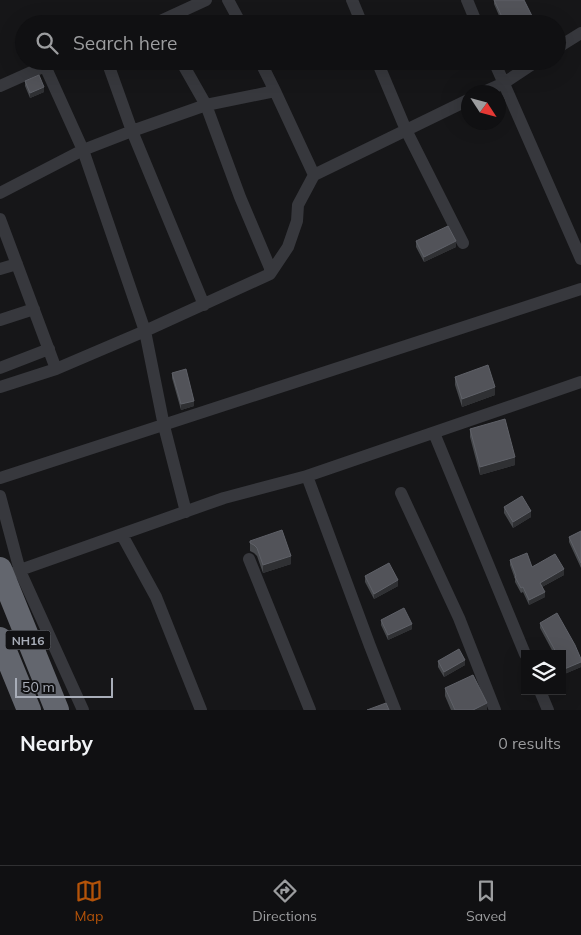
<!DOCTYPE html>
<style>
:root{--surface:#101012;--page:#1e1e20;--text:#f1f3f6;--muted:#9c9d9f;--line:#303032;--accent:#b45309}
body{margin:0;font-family:Mulish,sans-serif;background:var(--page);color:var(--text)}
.controls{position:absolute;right:15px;bottom:15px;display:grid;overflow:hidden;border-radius:0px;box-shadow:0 5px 20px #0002}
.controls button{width:45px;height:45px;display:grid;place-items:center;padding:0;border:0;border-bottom:1px solid var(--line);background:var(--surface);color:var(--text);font:25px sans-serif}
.compass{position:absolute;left:461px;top:85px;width:45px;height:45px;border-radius:50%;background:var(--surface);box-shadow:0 5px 20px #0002;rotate:126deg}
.scale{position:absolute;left:15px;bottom:12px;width:98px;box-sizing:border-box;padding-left:5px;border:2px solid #a8adb8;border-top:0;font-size:14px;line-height:18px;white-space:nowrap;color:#a8adb8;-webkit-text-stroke:4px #111113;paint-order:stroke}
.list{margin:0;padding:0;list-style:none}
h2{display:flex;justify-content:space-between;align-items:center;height:65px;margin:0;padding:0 20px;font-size:21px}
h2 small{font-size:16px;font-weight:400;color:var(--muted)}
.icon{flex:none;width:28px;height:28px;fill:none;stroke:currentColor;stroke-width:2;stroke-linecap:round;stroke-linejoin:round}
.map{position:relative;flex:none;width:581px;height:710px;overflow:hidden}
.search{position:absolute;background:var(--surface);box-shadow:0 5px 20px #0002;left:15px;right:15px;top:15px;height:55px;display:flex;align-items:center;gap:12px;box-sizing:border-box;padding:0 18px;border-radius:28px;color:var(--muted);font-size:19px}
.sheet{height:155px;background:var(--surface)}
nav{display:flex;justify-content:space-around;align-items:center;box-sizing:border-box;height:70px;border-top:1px solid var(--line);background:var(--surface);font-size:14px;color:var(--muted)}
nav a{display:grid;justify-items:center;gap:2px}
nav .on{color:var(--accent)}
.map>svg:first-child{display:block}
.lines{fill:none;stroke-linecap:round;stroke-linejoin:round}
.street{stroke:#37383d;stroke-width:12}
.highway{stroke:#63666e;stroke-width:24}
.wall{fill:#47494d}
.shaded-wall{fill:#2f3033}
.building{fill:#525359;stroke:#5f6168}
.labels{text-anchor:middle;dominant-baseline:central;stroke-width:4.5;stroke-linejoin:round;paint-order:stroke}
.shield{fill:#111113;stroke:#7b7e86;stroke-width:1}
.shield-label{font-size:12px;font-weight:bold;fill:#a8adb8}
</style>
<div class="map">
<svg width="581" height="710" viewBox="0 0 581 710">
<rect width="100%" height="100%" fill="#161618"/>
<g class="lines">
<!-- street -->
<path class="street" d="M 228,0 L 241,24
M 352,0 L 362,24
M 467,0 L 477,24
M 154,24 L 206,0
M 557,48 L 581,33
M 107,61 L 132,131 L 204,305
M 181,61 L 206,105 L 240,197 L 270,268 L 270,274
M 260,61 L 275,91 L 314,175
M 377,61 L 406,130 L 463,243
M 494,61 L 581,259
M 0,86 L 45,66 L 62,61
M 484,92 L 504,83 L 537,61
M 0,193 L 83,150 L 132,131 L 206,105 L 275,91
M 0,219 L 56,369
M 0,269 L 17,264
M 0,320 L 34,309
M 0,368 L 49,349
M 0,387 L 56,369 L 145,331 L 83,150 L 45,66
M 434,433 L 525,654
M 307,476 L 370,646 L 395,710
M 0,478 L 581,289
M 401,493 L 459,618 L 495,710
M 0,496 L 20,571 L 83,710
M 186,512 L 164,426 L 145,331 L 270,274 L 288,247 L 297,221 L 298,205 L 314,175 L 468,100
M 122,535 L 156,597 L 201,710
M 249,559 L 310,710
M 0,577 L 224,498 L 307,476 L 581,382
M 540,691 L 548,710"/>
<!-- highway -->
<path class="highway" d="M 0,569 L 57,710
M 0,639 L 29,710"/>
</g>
<!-- wall -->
<path class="wall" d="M 494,0 L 535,24 L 492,24 L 492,22 L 500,18 L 494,4 Z
M 25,81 L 44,92 L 30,98 L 25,86 Z
M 416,241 L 456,247 L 424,262 L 416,247 Z
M 172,373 L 194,406 L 181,410 L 172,378 Z
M 455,377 L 495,395 L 462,407 L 455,385 Z
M 470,429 L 515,465 L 480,475 L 470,437 Z
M 504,507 L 531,517 L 513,528 L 504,513 Z
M 581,531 L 581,568 L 569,542 L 569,537 Z
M 250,541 L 291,564 L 263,573 L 257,556 L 254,553 L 250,551 Z
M 510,560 L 532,567 L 564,575 L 542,587 L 545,597 L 529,605 L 523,592 L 521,593 L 515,582 L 515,579 L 510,565 Z
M 365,576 L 398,586 L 374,599 L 365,582 Z
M 381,620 L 412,629 L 388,640 L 381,625 Z
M 540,623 L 581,659 L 581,667 L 562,675 L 562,654 L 554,654 L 540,628 Z
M 438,661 L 465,665 L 444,677 L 438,667 Z
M 445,688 L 487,710 L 451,710 L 445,696 Z"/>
<!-- shaded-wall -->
<path class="shaded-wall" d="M 44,87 L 44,92 L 30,98 L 30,93 Z
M 456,241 L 456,247 L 424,262 L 424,257 Z
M 495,387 L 495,395 L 462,407 L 462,399 Z
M 194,401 L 194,406 L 181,410 L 181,404 Z
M 515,457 L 515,465 L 480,475 L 480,467 Z
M 531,511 L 531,517 L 513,528 L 513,522 Z
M 291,556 L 291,564 L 263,573 L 263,565 Z
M 564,569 L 564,575 L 540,588 L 540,583 Z
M 398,580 L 398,586 L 374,599 L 374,594 Z
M 545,592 L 545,597 L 529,605 L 529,600 Z
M 412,624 L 412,629 L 388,640 L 388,635 Z
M 465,660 L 465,665 L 444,677 L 444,672 Z
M 581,662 L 581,667 L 562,675 L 562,670 Z
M 487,703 L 487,710 L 473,710 Z"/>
<!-- building -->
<path class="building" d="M 494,0 L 524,0 L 535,22 L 532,24 L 493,24 L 492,22 L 502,17 Z
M 39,75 L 44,87 L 30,93 L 25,81 Z
M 448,226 L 456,241 L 424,257 L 416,241 Z
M 488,365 L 495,387 L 462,399 L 455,377 Z
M 186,369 L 194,401 L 181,404 L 172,373 Z
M 505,419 L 515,457 L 480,467 L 470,429 Z
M 522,496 L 531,511 L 513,522 L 504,507 Z
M 282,530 L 291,556 L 263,565 L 257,548 L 254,545 L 250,543 L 250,541 Z
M 581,531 L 581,563 L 569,537 Z
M 527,553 L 532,567 L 555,554 L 564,569 L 540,583 L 545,592 L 529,600 L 523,587 L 521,588 L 515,577 L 516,576 L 510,560 Z
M 389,563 L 398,580 L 374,594 L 365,576 Z
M 404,608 L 412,624 L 388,635 L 381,620 Z
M 557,613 L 575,645 L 581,659 L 581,662 L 562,670 L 562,654 L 557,654 L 540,623 Z
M 459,649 L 465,660 L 444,672 L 438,661 Z
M 473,675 L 487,703 L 473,710 L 455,710 L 445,688 Z
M 386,703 L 389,710 L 367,710 Z"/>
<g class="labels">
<!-- shield labels -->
<rect class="shield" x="5.5" y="630.5" width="45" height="19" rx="4"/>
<g class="shield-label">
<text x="28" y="640">NH16</text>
</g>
</g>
</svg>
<div class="controls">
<button><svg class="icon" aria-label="layers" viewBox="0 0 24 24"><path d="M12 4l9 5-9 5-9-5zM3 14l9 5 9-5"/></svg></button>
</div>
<svg class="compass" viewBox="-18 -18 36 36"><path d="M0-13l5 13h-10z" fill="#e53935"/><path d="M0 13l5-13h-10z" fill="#9c9d9f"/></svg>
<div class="scale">50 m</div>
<div class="search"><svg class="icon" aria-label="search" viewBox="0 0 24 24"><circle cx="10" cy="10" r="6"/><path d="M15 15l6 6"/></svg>Search here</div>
</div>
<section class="sheet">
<h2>Nearby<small>0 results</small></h2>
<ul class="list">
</ul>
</section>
<nav>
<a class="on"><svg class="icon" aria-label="map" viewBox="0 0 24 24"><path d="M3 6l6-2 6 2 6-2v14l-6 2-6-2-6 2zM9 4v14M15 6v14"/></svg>Map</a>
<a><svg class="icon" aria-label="directions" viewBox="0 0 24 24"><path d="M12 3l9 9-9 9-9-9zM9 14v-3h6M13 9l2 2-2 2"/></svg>Directions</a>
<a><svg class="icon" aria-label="saved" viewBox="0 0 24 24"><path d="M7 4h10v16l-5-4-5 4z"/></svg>Saved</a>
</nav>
